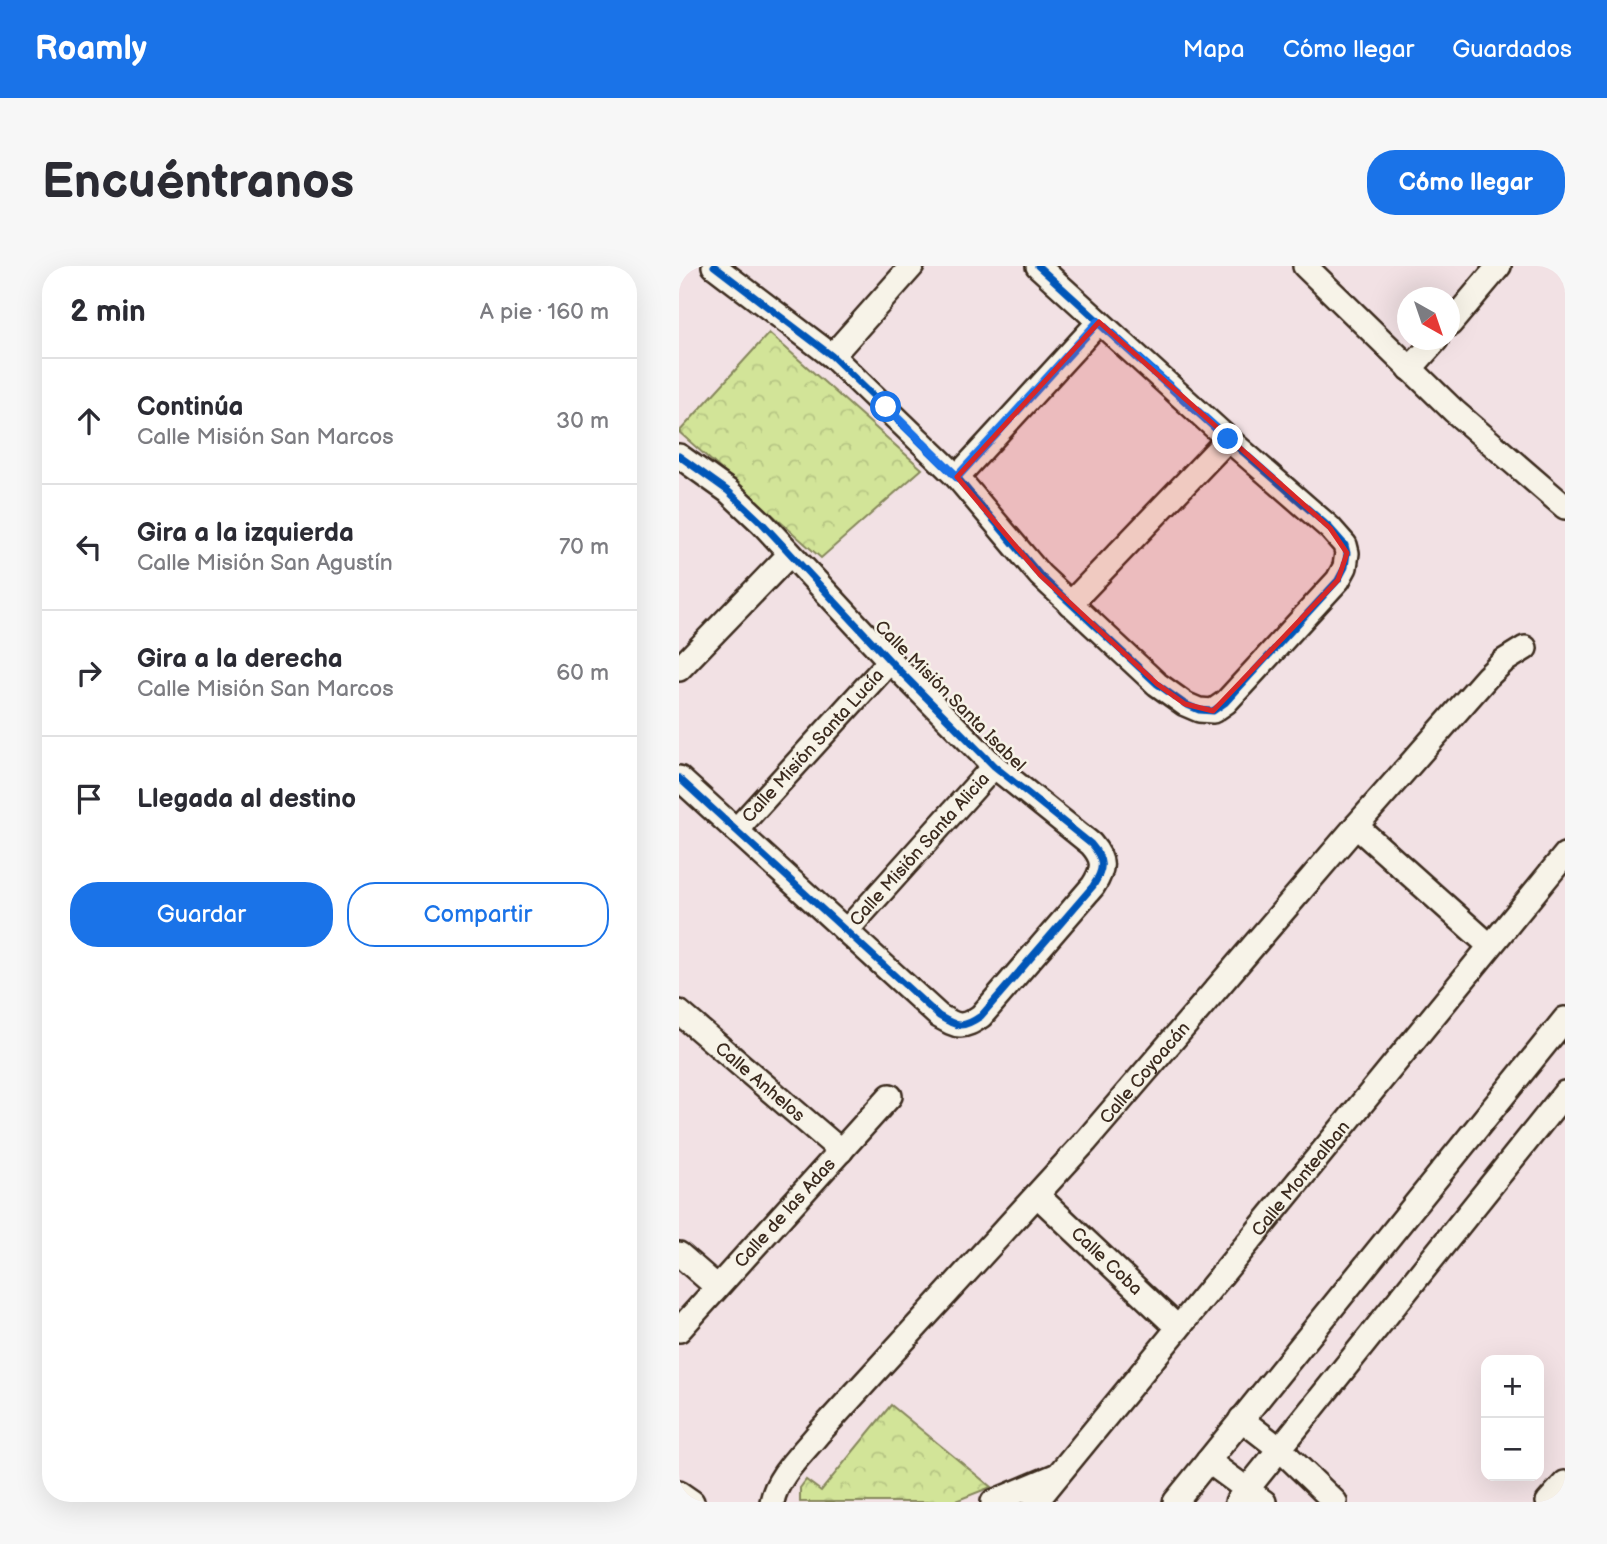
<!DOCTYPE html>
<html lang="es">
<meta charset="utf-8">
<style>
:root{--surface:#fff;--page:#f7f7f7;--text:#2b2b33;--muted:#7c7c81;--line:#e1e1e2;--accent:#1a73e8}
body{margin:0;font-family:"Balsamiq Sans",sans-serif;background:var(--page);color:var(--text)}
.controls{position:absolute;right:21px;bottom:21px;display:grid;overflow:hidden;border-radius:14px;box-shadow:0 7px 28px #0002}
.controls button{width:63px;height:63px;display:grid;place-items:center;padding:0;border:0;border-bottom:2px solid var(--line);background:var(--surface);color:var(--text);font:35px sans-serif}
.compass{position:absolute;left:718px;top:21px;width:63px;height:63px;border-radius:50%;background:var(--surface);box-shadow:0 7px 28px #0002;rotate:140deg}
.stop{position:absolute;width:21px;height:21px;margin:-16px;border:5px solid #1a73e8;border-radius:50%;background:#fff}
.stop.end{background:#1a73e8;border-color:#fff;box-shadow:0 2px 7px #0008}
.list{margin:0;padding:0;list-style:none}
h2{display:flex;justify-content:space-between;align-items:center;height:91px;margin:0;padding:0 28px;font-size:30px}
h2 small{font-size:23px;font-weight:400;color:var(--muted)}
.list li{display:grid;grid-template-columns:46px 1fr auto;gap:21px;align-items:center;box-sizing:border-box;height:126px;padding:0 28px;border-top:2px solid var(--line)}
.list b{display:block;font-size:26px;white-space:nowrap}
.list p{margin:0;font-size:23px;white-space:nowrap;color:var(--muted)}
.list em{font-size:23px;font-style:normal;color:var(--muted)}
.actions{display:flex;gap:14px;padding:21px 28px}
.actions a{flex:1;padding:16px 0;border:2px solid var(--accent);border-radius:28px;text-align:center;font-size:24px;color:var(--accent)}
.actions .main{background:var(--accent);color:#fff}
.icon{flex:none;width:38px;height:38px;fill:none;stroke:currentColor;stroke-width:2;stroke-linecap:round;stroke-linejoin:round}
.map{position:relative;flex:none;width:886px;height:1236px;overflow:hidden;border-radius:28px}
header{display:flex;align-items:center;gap:42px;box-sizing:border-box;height:98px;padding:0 35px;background:var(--accent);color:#fff}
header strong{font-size:33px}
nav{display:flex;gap:38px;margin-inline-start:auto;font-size:24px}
.intro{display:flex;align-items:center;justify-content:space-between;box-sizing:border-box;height:168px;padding:0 42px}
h1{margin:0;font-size:49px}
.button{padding:18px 32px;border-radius:28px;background:var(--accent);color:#fff;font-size:24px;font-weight:700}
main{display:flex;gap:42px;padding:0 42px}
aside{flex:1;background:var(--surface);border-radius:28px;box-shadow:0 7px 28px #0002}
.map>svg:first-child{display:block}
.forest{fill:url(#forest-crowns);stroke:#86875b;stroke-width:2}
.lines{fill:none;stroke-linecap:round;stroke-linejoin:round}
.minor-casing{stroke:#3b2a1e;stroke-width:28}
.minor{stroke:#f7f3e8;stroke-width:23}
.cycleway-casing{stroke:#f7f3e8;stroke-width:11}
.cycleway{stroke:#0057b8;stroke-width:7}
.route{stroke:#1a73e8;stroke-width:9}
.marked{fill:#d62828;fill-opacity:0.2;stroke:#d62828;stroke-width:5;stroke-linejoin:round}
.labels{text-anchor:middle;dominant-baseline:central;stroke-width:5;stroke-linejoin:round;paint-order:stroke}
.street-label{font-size:18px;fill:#3b2a1e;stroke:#f7f3e8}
</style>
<header>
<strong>Roamly</strong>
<nav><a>Mapa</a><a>Cómo llegar</a><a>Guardados</a></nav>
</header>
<div class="intro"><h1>Encuéntranos</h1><a class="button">Cómo llegar</a></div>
<main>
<aside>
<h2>2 min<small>A pie · 160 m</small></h2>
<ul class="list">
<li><svg class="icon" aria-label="ahead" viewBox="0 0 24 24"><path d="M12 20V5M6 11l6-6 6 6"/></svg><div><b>Continúa</b><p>Calle Misión San Marcos</p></div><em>30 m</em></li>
<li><svg class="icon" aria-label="left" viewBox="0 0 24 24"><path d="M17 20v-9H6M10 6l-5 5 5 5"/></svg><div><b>Gira a la izquierda</b><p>Calle Misión San Agustín</p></div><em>70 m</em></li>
<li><svg class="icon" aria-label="right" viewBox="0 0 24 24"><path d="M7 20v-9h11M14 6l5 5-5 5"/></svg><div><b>Gira a la derecha</b><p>Calle Misión San Marcos</p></div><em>60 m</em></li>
<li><svg class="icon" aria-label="arrive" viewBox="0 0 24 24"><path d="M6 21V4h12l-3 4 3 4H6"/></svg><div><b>Llegada al destino</b></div></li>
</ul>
<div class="actions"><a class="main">Guardar</a><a>Compartir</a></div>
</aside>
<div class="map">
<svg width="886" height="1236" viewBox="0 0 886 1236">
<defs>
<pattern id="forest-crowns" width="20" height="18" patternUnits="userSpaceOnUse" patternTransform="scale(1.75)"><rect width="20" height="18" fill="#d2e498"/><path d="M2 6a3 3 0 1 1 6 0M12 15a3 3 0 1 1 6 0" fill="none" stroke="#b5c483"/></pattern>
</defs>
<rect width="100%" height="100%" fill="#f2e1e4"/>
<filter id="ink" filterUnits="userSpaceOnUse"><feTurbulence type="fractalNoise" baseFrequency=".0143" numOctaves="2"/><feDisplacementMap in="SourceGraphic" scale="14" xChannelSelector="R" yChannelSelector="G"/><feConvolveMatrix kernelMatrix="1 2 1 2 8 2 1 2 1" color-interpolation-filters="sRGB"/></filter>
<g filter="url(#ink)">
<!-- forest -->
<path class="forest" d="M 90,67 L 243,203 L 142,292 L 0,166 Z
M 212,1139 L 312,1221 L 274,1236 L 121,1236 L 121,1222 L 127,1214 L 142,1225 Z"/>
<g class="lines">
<!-- minor casing -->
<g class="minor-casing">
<g id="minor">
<path d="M 35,0 L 153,90 L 278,211 L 361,309 L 478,418 L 506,438 L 520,444 L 534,445 L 547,436 L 659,314 L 666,301 L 668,287 L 666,279 L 651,262 L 549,173 L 359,0"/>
<path d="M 626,0 L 775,145 L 886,241"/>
<path d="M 771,58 L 820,0"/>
<path d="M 153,90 L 233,0"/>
<path d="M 731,103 L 757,74"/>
<path d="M 0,190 L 49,225 L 83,257 L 211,395 L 315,500 L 412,578 C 426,594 425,603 414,620 L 302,750 C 283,763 279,761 260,750 L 0,512"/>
<path d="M 278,211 L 420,56"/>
<path d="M 391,338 L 549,173"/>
<path d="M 0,403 L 111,288"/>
<path d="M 677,560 L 811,680"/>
<path id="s1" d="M 57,564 L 211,395"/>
<path id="s2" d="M 167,665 L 315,500"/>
<path id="s3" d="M 0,746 L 162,885"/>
<path id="s4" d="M 358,929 L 499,1062"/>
<path d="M 0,988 L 38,1021"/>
<path id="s5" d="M 0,1064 L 211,830"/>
<path d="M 562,1153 L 602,1184 L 656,1236"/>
<path d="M 529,1195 L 585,1236"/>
<path d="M 0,1227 L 13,1236"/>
<path id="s6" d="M 93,1236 C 98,1210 123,1188 139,1168 L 407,875 L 677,560 L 808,411 L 825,395 L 846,382"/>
<path d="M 314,1236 L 376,1210"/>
<path id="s7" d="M 357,1236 L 886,589"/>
<path d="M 496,1236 L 886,753"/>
<path d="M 558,1236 L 886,827"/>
<path d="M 869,1236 L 886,1217"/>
</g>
</g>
<!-- minor -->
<use href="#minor" class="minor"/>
<!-- cycleway casing -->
<g class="cycleway-casing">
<path id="cycleway" d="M 35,0 L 153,90 L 278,211 L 361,309 L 478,418 L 506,438 L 520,444 L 534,445 L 547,436 L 659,314 L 666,301 L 668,287 L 666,279 L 651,262 L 549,173 L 359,0
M 0,190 L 49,225 L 83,257 L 211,395 L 315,500 L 412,578 C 426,594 425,603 414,620 L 302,750 C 283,763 279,761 260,750 L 0,512"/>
</g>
<!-- cycleway -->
<use href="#cycleway" class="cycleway"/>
</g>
</g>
<g class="lines" filter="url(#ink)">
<!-- route -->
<path class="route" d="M 207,141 L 278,211 L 419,56 L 549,173"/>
</g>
<!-- marked area -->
<path class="marked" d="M 420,56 L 651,262 L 668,287 L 659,314 L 534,445 L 506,438 L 478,418 L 361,309 L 278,211 Z"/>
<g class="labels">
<!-- street labels -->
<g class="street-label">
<text transform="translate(271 430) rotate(45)">Calle Misión Santa Isabel</text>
<text stroke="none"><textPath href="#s1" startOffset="114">Calle Misión Santa Lucía</textPath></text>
<text stroke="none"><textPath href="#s2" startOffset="110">Calle Misión Santa Alicia</textPath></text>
<text stroke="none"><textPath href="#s6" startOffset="570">Calle Coyoacán</textPath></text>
<text stroke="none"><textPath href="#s3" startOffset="107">Calle Anhelos</textPath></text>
<text stroke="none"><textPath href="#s7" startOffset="418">Calle Montealban</textPath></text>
<text stroke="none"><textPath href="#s5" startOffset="158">Calle de las Adas</textPath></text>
<text stroke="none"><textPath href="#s4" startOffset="96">Calle Coba</textPath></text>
</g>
</g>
</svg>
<div class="controls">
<button>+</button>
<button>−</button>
</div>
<svg class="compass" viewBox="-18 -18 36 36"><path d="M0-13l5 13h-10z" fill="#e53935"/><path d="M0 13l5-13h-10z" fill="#7c7c81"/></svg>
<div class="stop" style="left:207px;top:141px"></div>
<div class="stop end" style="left:549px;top:173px"></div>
</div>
</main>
